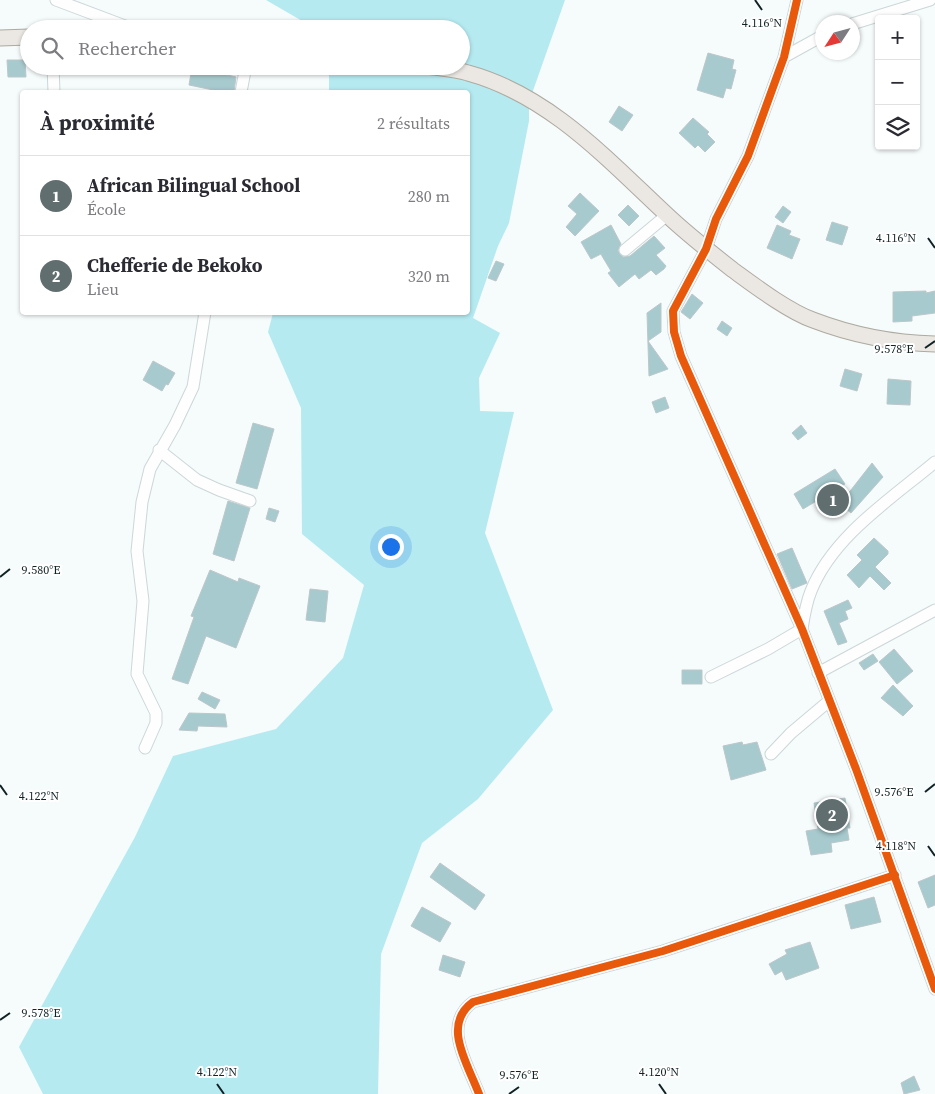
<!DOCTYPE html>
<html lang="fr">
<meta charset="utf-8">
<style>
:root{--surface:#fff;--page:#f2f2f3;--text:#2b2b33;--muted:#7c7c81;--line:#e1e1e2;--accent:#616e70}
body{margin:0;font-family:"Source Serif 4",serif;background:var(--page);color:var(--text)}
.controls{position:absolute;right:15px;top:15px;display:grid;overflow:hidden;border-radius:5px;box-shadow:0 1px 4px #0004}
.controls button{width:45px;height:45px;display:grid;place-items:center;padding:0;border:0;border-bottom:1px solid var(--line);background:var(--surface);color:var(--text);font:25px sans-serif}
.compass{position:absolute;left:815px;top:15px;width:45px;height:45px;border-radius:50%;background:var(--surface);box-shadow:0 1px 4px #0004;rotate:234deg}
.you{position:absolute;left:390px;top:546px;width:18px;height:18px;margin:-12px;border:4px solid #fff;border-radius:50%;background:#1a73e8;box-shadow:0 0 0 8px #1a73e833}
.badge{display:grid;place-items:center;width:32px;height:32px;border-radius:50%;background:var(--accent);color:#fff;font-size:16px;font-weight:700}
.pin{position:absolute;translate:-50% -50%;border:2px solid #fff;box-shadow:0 1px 5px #0006}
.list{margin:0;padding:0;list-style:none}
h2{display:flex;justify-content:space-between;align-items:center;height:65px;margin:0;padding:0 20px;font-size:21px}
h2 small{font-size:16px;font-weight:400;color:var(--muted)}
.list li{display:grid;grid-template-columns:32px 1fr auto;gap:15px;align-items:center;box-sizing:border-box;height:80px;padding:0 20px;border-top:1px solid var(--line)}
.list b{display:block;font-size:19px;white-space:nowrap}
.list p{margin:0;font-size:16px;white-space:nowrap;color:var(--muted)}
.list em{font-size:16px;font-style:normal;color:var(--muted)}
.icon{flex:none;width:28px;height:28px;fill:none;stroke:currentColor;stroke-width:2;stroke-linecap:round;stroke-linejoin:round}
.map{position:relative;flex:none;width:935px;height:1094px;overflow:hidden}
.search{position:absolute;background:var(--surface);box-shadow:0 1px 4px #0004;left:20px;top:20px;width:450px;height:55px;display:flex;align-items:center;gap:12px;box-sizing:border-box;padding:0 18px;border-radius:28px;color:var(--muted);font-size:19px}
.panel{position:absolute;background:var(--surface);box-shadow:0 1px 4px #0004;left:20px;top:90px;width:450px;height:225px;border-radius:5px}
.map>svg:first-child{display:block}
.green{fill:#b5eaf1}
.building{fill:#a7cace;stroke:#bdc7c9}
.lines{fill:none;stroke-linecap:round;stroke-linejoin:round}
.minor-casing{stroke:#ccd7d8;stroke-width:13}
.major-casing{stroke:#adaaa1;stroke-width:17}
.minor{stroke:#fefeff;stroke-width:11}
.major{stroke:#ebe7e2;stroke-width:15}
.cycleway-casing{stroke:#fff;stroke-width:11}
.cycleway{stroke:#e8590c;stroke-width:8}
.ticks{fill:none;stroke:#112224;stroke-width:2}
.ticks-label{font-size:12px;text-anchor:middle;fill:#112224;stroke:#fff;stroke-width:4;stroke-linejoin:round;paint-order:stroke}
</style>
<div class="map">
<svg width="935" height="1094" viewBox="0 0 935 1094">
<rect width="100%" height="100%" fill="#f6fbfc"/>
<!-- green -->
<path class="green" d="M 266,0 L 565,0 L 529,102 L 529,121 L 509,223 L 498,246 L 473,318 L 500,333 L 479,378 L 480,411 L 514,412 L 485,533 L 553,710 L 478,799 L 422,843 L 381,954 L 378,1094 L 43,1094 L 19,1047 L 135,837 L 173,756 L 276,729 L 343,658 L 364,585 L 302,534 L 301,408 L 268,332 L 273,313 L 468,312 L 468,92 L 329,92 L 329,66 L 461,66 L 461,29 L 316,29 Z"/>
<!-- building -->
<path class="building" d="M 708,53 L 734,60 L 732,69 L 736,70 L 731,89 L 726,88 L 723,98 L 697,90 Z
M 7,60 L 25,60 L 26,77 L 8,77 Z
M 192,67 L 236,77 L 234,92 L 223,92 L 189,85 Z
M 619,106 L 633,115 L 622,131 L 609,122 Z
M 693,118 L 709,132 L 707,134 L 715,142 L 705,152 L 698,145 L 695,148 L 679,133 Z
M 580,193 L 599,211 L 575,236 L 566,227 L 577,214 L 568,206 Z
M 628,205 L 639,216 L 629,226 L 618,215 Z
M 783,206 L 791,212 L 783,223 L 775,217 Z
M 832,222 L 848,227 L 842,245 L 826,240 Z
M 611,225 L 621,244 L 618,251 L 623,257 L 630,256 L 654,236 L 665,248 L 656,255 L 666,266 L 664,269 L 656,275 L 651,270 L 639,279 L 635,274 L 619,287 L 608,273 L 611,271 L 602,256 L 601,254 L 591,259 L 581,242 Z
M 777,225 L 791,231 L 789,235 L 800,239 L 792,259 L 767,248 Z
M 496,261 L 504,264 L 496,281 L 488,278 Z
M 926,291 L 926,293 L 935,291 L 935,313 L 912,316 L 912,321 L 893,322 L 893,292 Z
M 692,294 L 703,303 L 690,319 L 681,312 Z
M 661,303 L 661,332 L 648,341 L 668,369 L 649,376 L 647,313 Z
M 722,321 L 732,328 L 727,336 L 717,329 Z
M 153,361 L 175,373 L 168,385 L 166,384 L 162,391 L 143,380 Z
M 845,369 L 862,374 L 857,391 L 840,386 Z
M 888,379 L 911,381 L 910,405 L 887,404 Z
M 665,397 L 669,408 L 656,413 L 652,402 Z
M 253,423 L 274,429 L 257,489 L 236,483 Z
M 801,425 L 807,433 L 798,440 L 792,433 Z
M 872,463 L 883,477 L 851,513 L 840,504 Z
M 835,469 L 845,484 L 803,509 L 794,494 Z
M 228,501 L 250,508 L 234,561 L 213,554 Z
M 269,508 L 279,511 L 275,522 L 266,519 Z
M 874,538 L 888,551 L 888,554 L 875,567 L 891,583 L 884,590 L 870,576 L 859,588 L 847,575 L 862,560 L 857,555 Z
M 792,548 L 807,583 L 792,589 L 777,554 Z
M 210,570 L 238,582 L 239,578 L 260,586 L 236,648 L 206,636 L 188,684 L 172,679 L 194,617 L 191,616 Z
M 310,589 L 328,591 L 325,622 L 306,620 Z
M 848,600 L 852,608 L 845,611 L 848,619 L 839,623 L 847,642 L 838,645 L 824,611 Z
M 894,649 L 913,671 L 897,684 L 879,662 Z
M 873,654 L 878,661 L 864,670 L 859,663 Z
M 682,670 L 702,670 L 702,684 L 682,684 Z
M 893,685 L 913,706 L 903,716 L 881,698 Z
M 202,692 L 220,700 L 215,709 L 198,699 Z
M 189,713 L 225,714 L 227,727 L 198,726 L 197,731 L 179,730 Z
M 742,742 L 743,745 L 757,742 L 766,770 L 731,780 L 723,746 Z
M 845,798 L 850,828 L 847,828 L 849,840 L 831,843 L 832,852 L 811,855 L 806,831 L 818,829 L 814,803 Z
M 440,863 L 485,895 L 475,910 L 430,877 Z
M 935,875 L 935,905 L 928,908 L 918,882 Z
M 874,897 L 881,922 L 851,929 L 845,905 Z
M 422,907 L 451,923 L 440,942 L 411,926 Z
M 810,942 L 819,968 L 786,980 L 782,971 L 775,975 L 769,964 L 787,954 L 785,950 Z
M 443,955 L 465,962 L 460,977 L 439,970 Z
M 914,1076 L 920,1090 L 904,1094 L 901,1083 Z"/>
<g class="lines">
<!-- minor casing -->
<g class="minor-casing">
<path id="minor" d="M 56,0 L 133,29
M 797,0 L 784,57 L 748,156 L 716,219 L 706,249 L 673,311 L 674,332 L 681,356 L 802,629 L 856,769 L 935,989
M 852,24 L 930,0
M 784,57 L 822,36
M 53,66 L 54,92
M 241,92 L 246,66
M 625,250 L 667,215
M 159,450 L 197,480 L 219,490 L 250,501
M 818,673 L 935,610
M 711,677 L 768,649 L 802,629 C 804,616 806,603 811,591 C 833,536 891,499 935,462
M 145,748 L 156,723 L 156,713 L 137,674 L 143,601 L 137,551 L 142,502 L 150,469 L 175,425 L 193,387 L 205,312
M 771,754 L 791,733 L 829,701
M 479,1094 C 468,1064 441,1025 473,1002 L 663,951 L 895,875"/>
</g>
<!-- major casing -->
<g class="major-casing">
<path id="major" d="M 0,38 L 29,37
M 427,66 C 440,68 455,69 468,73 C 549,95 607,159 666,214 C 687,234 710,252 733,270 C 755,286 788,311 813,320 C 852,335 894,343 935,344"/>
</g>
<!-- minor -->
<use href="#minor" class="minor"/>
<!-- major -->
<use href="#major" class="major"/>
<!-- cycleway casing -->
<g class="cycleway-casing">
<path id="cycleway" d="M 797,0 L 784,57 L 748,156 L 716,219 L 706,249 L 673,311 L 674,332 L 681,356 L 802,629 L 856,769 L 935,989
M 479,1094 C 468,1064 441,1025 473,1002 L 663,951 L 895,875"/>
</g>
<!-- cycleway -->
<use href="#cycleway" class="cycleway"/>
</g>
<!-- ticks -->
<path class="ticks" d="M 755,0 L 762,10M 928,238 L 935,248M 925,348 L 935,341M 0,577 L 10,569M 0,785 L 7,795M 925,792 L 935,784M 928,846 L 935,856M 0,1020 L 10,1013M 217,1084 L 224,1094M 659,1084 L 666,1094M 509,1094 L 519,1087"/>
<g class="ticks-label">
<text x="762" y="27">4.116°N</text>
<text x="896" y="242">4.116°N</text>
<text x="894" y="353">9.578°E</text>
<text x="41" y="574">9.580°E</text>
<text x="894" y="796">9.576°E</text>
<text x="39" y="800">4.122°N</text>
<text x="896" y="850">4.118°N</text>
<text x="41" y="1017">9.578°E</text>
<text x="217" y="1076">4.122°N</text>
<text x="659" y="1076">4.120°N</text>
<text x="519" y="1079">9.576°E</text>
</g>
</svg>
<div class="controls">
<button>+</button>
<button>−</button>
<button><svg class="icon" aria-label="layers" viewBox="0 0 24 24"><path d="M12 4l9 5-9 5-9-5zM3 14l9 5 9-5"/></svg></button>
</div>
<svg class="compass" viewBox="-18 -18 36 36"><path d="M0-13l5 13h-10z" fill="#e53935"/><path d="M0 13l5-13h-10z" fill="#7c7c81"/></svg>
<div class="you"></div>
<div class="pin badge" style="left:833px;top:500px">1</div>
<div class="pin badge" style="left:832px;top:815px">2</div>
<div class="search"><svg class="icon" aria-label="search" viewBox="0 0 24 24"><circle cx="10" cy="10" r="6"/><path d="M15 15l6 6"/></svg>Rechercher</div>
<section class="panel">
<h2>À proximité<small>2 résultats</small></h2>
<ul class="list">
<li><span class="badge">1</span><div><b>African Bilingual School</b><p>École</p></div><em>280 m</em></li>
<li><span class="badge">2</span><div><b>Chefferie de Bekoko</b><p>Lieu</p></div><em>320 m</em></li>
</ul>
</section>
</div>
